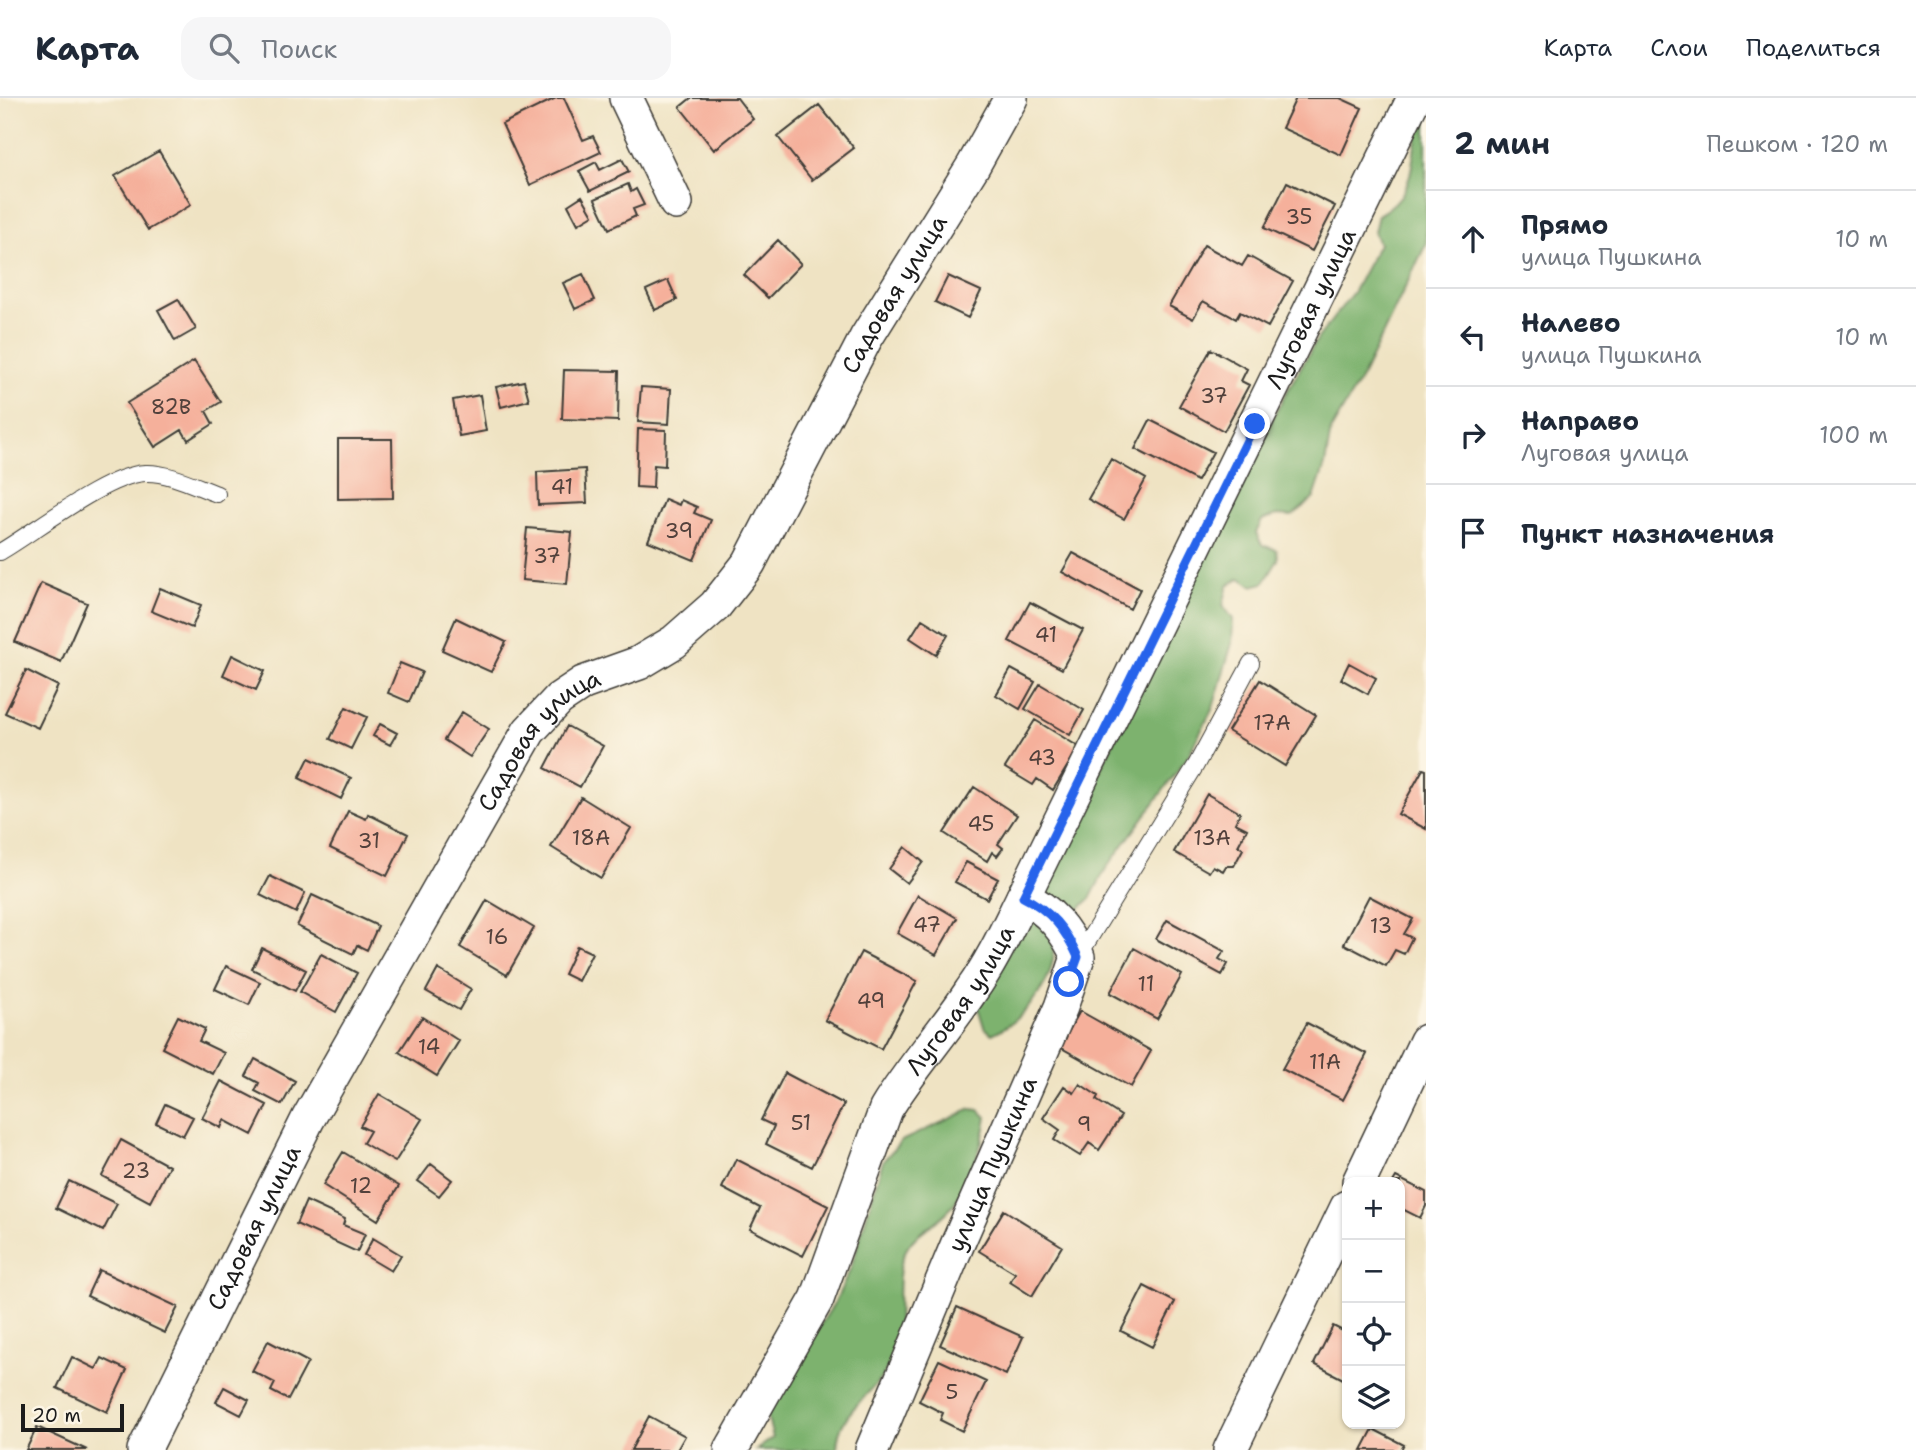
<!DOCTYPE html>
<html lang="ru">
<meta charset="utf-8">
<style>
:root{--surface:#fff;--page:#f6f6f7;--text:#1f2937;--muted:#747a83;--line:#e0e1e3}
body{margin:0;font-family:"Shantell Sans",sans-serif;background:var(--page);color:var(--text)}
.controls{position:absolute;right:21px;bottom:21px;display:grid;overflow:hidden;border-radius:14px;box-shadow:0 2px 5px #0004}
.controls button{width:63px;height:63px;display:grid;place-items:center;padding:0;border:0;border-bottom:2px solid var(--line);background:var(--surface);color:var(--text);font:35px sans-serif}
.scale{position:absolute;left:21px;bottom:18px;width:103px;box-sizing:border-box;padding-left:7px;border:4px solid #1c1c1c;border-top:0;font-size:19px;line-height:24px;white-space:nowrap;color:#1c1c1c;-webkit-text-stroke:5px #fcf5e5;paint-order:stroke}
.stop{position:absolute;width:21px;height:21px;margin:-16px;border:5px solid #2563eb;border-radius:50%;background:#fff}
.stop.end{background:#2563eb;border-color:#fff;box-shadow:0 2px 7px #0008}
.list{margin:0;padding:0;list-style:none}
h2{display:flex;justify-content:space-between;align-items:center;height:91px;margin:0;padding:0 28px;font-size:30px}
h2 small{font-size:23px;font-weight:400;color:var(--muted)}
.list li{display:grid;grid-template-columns:46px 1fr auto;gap:21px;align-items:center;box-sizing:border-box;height:98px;padding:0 28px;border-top:2px solid var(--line)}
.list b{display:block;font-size:26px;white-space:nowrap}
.list p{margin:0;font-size:23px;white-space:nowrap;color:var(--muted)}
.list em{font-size:23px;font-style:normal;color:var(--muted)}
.icon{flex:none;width:38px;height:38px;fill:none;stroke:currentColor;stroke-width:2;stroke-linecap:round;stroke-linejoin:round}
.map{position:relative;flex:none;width:1426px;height:1352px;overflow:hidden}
header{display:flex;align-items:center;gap:42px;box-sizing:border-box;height:98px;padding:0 35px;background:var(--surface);border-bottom:2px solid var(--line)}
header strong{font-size:33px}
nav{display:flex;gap:38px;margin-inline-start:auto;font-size:24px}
.search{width:490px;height:63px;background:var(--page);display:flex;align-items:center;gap:18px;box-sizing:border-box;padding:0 24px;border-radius:21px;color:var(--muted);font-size:26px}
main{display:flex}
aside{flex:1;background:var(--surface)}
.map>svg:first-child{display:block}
.forest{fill:#7db26e;stroke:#4c6745;stroke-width:2}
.building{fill:#f5b09b}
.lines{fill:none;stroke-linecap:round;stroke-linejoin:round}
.service-casing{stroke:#3c3a35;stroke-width:18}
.minor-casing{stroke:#3c3a35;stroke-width:36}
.service{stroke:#fff;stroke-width:16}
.minor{stroke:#fff;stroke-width:33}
.route{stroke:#2563eb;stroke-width:9}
.labels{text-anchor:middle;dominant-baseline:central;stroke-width:6;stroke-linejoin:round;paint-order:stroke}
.number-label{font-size:21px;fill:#52413c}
.street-label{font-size:24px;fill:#1c1c1c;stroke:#fcf5e5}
</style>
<header>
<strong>Карта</strong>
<div class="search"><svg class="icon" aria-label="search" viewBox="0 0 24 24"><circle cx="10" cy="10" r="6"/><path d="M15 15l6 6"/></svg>Поиск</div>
<nav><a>Карта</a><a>Слои</a><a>Поделиться</a></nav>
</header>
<main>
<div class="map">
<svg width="1426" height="1352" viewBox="0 0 1426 1352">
<rect width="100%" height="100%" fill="#fcf5e5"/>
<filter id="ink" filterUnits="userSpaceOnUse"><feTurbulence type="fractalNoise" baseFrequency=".0143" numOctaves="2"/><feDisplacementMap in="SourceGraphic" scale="14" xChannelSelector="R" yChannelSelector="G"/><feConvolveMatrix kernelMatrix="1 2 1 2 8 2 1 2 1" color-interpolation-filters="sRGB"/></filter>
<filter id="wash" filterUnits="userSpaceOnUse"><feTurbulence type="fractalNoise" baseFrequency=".00686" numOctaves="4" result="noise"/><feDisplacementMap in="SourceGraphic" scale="28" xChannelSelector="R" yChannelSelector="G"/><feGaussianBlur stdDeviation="1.57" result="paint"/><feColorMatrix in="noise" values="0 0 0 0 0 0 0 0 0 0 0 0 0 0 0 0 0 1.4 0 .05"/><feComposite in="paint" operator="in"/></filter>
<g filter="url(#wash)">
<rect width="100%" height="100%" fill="#efe3c3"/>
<!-- forest -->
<path class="forest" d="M 1426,11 L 1426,146 L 1363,277 L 1331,332 L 1325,367 L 1314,400 L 1292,418 L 1277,417 L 1262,422 L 1256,435 L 1262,447 L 1277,452 L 1278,462 L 1264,485 L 1252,488 L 1240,480 L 1228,487 L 1223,507 L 1233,521 L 1232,545 L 1213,610 L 1187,660 L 1105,772 L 1090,801 L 1078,812 L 1059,807 L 1047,794 L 1050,774 L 1065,759 L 1098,676 L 1283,300 L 1318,240 L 1354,193 L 1379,146 L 1374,134 L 1378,117 C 1426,91 1404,51 1426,11 Z
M 1038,823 L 1053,840 C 1053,847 1054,855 1053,862 C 1048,892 1019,925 992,936 L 984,929 L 977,906 L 1020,829 Z
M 971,1011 L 979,1012 L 987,1019 C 983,1047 968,1090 949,1112 C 935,1127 915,1134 906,1152 C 891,1180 905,1226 893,1258 C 879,1298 837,1308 837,1352 L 756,1352 L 773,1340 L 766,1313 L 835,1204 L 851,1170 L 883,1063 L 901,1043 Z"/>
<g id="blocks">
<!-- building -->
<path class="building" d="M 556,0 L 564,0 L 583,42 L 593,38 L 601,54 L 530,87 L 502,26 Z
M 691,0 L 737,0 L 753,21 L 714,52 L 680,9 Z
M 1296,0 L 1340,0 L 1362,10 L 1341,57 L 1282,30 Z
M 819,7 L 854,50 L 812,82 L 778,39 Z
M 159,53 L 191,107 L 148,132 L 115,78 Z
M 622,61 L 629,74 L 590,93 L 579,73 L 596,64 L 600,72 Z
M 1287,84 L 1335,108 L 1312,153 L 1264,130 Z
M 628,86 L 631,94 L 636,91 L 644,107 L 633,111 L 636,118 L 609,131 L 595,101 Z
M 582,98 L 593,117 L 578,126 L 568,107 Z
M 778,142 L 801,166 L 768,200 L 744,177 Z
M 1204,147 L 1242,168 L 1248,158 L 1293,183 L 1268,229 L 1240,214 L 1236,221 L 1203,203 L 1193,221 L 1169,208 Z
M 583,176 L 595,202 L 575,211 L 563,185 Z
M 948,178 L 981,193 L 968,220 L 935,204 Z
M 668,182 L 677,202 L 655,212 L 646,192 Z
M 178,201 L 196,231 L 175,243 L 158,212 Z
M 1211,251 L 1247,271 L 1241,283 L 1249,287 L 1224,333 L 1179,308 Z
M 194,263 L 221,304 L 206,313 L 213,326 L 188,342 L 182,332 L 155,349 L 127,305 Z
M 564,272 L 619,273 L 618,323 L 562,321 Z
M 524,283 L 529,302 L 501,309 L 496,289 Z
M 641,289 L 671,291 L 669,326 L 638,324 Z
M 480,297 L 486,333 L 459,338 L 453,302 Z
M 1150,322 L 1213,354 L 1197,383 L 1135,351 Z
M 638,331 L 666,332 L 665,368 L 654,367 L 653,390 L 636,389 Z
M 338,341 L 392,341 L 393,400 L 338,401 Z
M 1111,361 L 1146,381 L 1124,421 L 1088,401 Z
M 585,371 L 587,405 L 538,407 L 537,374 Z
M 665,401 L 679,407 L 681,402 L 697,409 L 694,415 L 711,422 L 694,462 L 648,443 Z
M 527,430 L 572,434 L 567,486 L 522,482 Z
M 1073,455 L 1140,491 L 1130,511 L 1062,474 Z
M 41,485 L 87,505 L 61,564 L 15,544 Z
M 160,490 L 201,507 L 192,530 L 151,513 Z
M 1030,504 L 1083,532 L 1062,571 L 1009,543 Z
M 456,520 L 506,544 L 491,574 L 442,552 Z
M 922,521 L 948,537 L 936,557 L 910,540 Z
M 232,557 L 265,573 L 256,592 L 223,577 Z
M 400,565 L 422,574 L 409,604 L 388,595 Z
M 1349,565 L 1376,580 L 1368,596 L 1341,581 Z
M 1011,571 L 1035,584 L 1020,611 L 996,597 Z
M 26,572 L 58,588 L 38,630 L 5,615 Z
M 1260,582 L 1316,617 L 1285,668 L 1228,633 Z
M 1040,586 L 1084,612 L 1070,637 L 1025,611 Z
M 346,609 L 367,619 L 351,651 L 330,641 Z
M 462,614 L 489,631 L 470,659 L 444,642 Z
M 1035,622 L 1079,649 L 1053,692 L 1037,681 L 1033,687 L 1005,670 Z
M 380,626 L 397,635 L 390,647 L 373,638 Z
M 567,628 L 603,648 L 580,689 L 545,670 Z
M 309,660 L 351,680 L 341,701 L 299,680 Z
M 1423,671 L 1426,672 L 1426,731 L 1398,716 Z
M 974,689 L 1017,717 L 998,746 L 1003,750 L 997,758 L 992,754 L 987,763 L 944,735 Z
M 1207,696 L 1240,715 L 1235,725 L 1247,731 L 1238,748 L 1243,751 L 1234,768 L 1226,768 L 1223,773 L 1213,768 L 1209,774 L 1174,754 Z
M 581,699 L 631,730 L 601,780 L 551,749 Z
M 348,713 L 366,721 L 368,716 L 408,736 L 387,778 L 330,750 Z
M 905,749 L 923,764 L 907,785 L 889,771 Z
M 966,764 L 998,781 L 987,801 L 955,784 Z
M 270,778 L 305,795 L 296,815 L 260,797 Z
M 312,797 L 378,828 L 367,852 L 357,847 L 353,856 L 297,828 Z
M 918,797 L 957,820 L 936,857 L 897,835 Z
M 1369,798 L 1413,821 L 1404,836 L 1412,840 L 1404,856 L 1395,852 L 1386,868 L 1344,846 Z
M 487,802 L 534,830 L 507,877 L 460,849 Z
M 1167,822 L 1224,853 L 1219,861 L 1228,866 L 1222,877 L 1156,841 Z
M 577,848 L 592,855 L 578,883 L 564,876 Z
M 262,850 L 306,872 L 295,893 L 252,871 Z
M 1134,850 L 1182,877 L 1157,921 L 1110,895 Z
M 861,854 L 917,883 L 881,951 L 825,922 Z
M 321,856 L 357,875 L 336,914 L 300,894 Z
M 226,868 L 260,884 L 249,907 L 215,891 Z
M 438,871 L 471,891 L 459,912 L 426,893 Z
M 1080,913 L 1151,953 L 1131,989 L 1060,949 Z
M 178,918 L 205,931 L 199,943 L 224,955 L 213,976 L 162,950 Z
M 422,919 L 459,943 L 437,978 L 399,954 Z
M 1307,925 L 1367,956 L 1343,1002 L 1282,971 Z
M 255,961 L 295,983 L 282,1007 L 255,993 L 259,985 L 246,978 Z
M 785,975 L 844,1006 L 812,1069 L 766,1046 L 774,1028 L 761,1022 Z
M 221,983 L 267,1007 L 252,1037 L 224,1022 L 221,1030 L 202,1020 Z
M 1080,986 L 1098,998 L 1096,1002 L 1121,1018 L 1099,1052 L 1089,1045 L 1080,1058 L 1054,1042 L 1060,1032 L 1043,1020 L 1064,988 L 1074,995 Z
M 379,996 L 422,1021 L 395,1064 L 363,1045 L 370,1033 L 360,1028 Z
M 165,1006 L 193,1019 L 183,1038 L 156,1025 Z
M 121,1042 L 169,1068 L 150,1104 L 102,1078 Z
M 343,1054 L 399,1088 L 378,1122 L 323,1087 Z
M 736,1061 L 828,1108 L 803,1158 L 750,1131 L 760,1110 L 722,1090 Z
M 431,1066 L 452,1082 L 439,1098 L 418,1083 Z
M 1396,1079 L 1426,1094 L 1426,1108 L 1420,1120 L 1400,1110 L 1400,1084 L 1393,1084 Z
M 69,1083 L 117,1106 L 103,1133 L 56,1110 Z
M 306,1103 L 345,1121 L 343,1127 L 365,1136 L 357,1154 L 296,1126 Z
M 1004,1112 L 1062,1148 L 1032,1198 L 1010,1184 L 1015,1175 L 979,1153 Z
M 373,1140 L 401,1157 L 391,1173 L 364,1157 Z
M 99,1172 L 178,1209 L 165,1235 L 87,1198 Z
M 1144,1188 L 1175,1204 L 1152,1249 L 1121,1233 Z
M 957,1209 L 1023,1239 L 1006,1277 L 940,1247 Z
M 1333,1228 L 1347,1235 L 1347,1283 L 1314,1266 Z
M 268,1243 L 308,1264 L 288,1302 L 271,1293 L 275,1285 L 252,1273 Z
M 72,1259 L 96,1271 L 102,1260 L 127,1272 L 107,1314 L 57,1290 Z
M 939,1262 L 986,1284 L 962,1333 L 940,1322 L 943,1315 L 919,1303 Z
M 224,1289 L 249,1302 L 241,1317 L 216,1304 Z
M 649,1318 L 685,1338 L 677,1352 L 631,1352 Z
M 37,1329 L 87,1352 L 26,1352 Z
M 1373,1331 L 1404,1347 L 1401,1352 L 1362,1352 Z"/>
</g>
</g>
<g filter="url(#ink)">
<use href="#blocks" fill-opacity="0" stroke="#3c3a35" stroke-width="2"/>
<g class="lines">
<!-- service casing -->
<g class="service-casing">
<path id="service" d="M 0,454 C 36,433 106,377 145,375 C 169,374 195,388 217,396
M 1078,859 L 1196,667 L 1251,565"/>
</g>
<!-- minor casing -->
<g class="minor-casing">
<g id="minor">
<path d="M 626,0 L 676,105"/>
<path d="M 1359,1084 L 1426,943"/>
<path id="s1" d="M 144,1352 L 308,1021 L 529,633 L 559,601 L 583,585 L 639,565 L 674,544 L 715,508 L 749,465 L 866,240 L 973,68 L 1011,0"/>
<path id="s2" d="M 731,1352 L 817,1201 L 886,1011 C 911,970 944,934 971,893 C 992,864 1007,831 1023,799 L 1414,0"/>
<path id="s3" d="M 872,1352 L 958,1145 L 1061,909 L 1078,859 C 1066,832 1050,812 1023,799"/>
<path d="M 1230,1352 L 1347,1109"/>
</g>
</g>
<!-- service -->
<use href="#service" class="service"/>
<!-- minor -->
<use href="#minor" class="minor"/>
</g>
</g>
<g class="lines" filter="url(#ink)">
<!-- route -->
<path class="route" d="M 1069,884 L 1078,859 C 1066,832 1050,812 1023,799 L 1255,326"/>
</g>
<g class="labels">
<!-- number labels -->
<g class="number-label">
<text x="1299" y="119">35</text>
<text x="1214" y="298">37</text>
<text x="171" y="309">82В</text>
<text x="562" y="389">41</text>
<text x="679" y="433">39</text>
<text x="547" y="458">37</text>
<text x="1046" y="537">41</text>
<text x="1272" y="625">17А</text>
<text x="1042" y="660">43</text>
<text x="981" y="726">45</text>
<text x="591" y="740">18А</text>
<text x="1212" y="740">13А</text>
<text x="369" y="743">31</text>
<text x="927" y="827">47</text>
<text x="1381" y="828">13</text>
<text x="497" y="839">16</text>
<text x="1146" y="886">11</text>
<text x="871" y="903">49</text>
<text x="429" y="949">14</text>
<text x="1325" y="964">11А</text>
<text x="801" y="1025">51</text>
<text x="1084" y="1026">9</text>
<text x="136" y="1073">23</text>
<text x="361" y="1088">12</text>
<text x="952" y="1294">5</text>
</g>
<!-- street labels -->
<g class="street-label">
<text stroke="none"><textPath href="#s1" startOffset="1404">Садовая улица</textPath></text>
<text stroke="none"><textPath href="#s2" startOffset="1284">Луговая улица</textPath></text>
<text stroke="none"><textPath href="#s1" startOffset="816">Садовая улица</textPath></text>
<text stroke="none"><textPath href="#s2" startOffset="508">Луговая улица</textPath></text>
<text stroke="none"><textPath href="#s3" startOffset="310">улица Пушкина</textPath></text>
<text stroke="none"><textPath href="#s1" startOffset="248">Садовая улица</textPath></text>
</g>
</g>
</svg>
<div class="controls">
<button>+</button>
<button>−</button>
<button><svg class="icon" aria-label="locate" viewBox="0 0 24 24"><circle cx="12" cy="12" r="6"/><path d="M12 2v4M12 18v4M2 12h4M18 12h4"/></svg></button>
<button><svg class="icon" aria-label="layers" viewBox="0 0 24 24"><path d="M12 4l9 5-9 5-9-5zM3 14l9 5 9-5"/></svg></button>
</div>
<div class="scale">20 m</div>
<div class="stop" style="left:1069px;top:884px"></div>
<div class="stop end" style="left:1255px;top:326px"></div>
</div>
<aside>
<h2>2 мин<small>Пешком · 120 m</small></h2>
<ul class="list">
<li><svg class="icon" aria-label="ahead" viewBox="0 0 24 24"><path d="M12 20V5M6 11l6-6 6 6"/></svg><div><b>Прямо</b><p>улица Пушкина</p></div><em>10 m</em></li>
<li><svg class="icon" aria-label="left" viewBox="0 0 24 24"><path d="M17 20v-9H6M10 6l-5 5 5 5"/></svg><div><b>Налево</b><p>улица Пушкина</p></div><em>10 m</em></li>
<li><svg class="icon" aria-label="right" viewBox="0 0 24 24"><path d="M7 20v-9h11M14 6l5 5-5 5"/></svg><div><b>Направо</b><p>Луговая улица</p></div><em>100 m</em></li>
<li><svg class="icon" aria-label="arrive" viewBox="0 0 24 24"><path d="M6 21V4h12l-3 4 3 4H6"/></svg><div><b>Пункт назначения</b></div></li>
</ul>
</aside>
</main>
